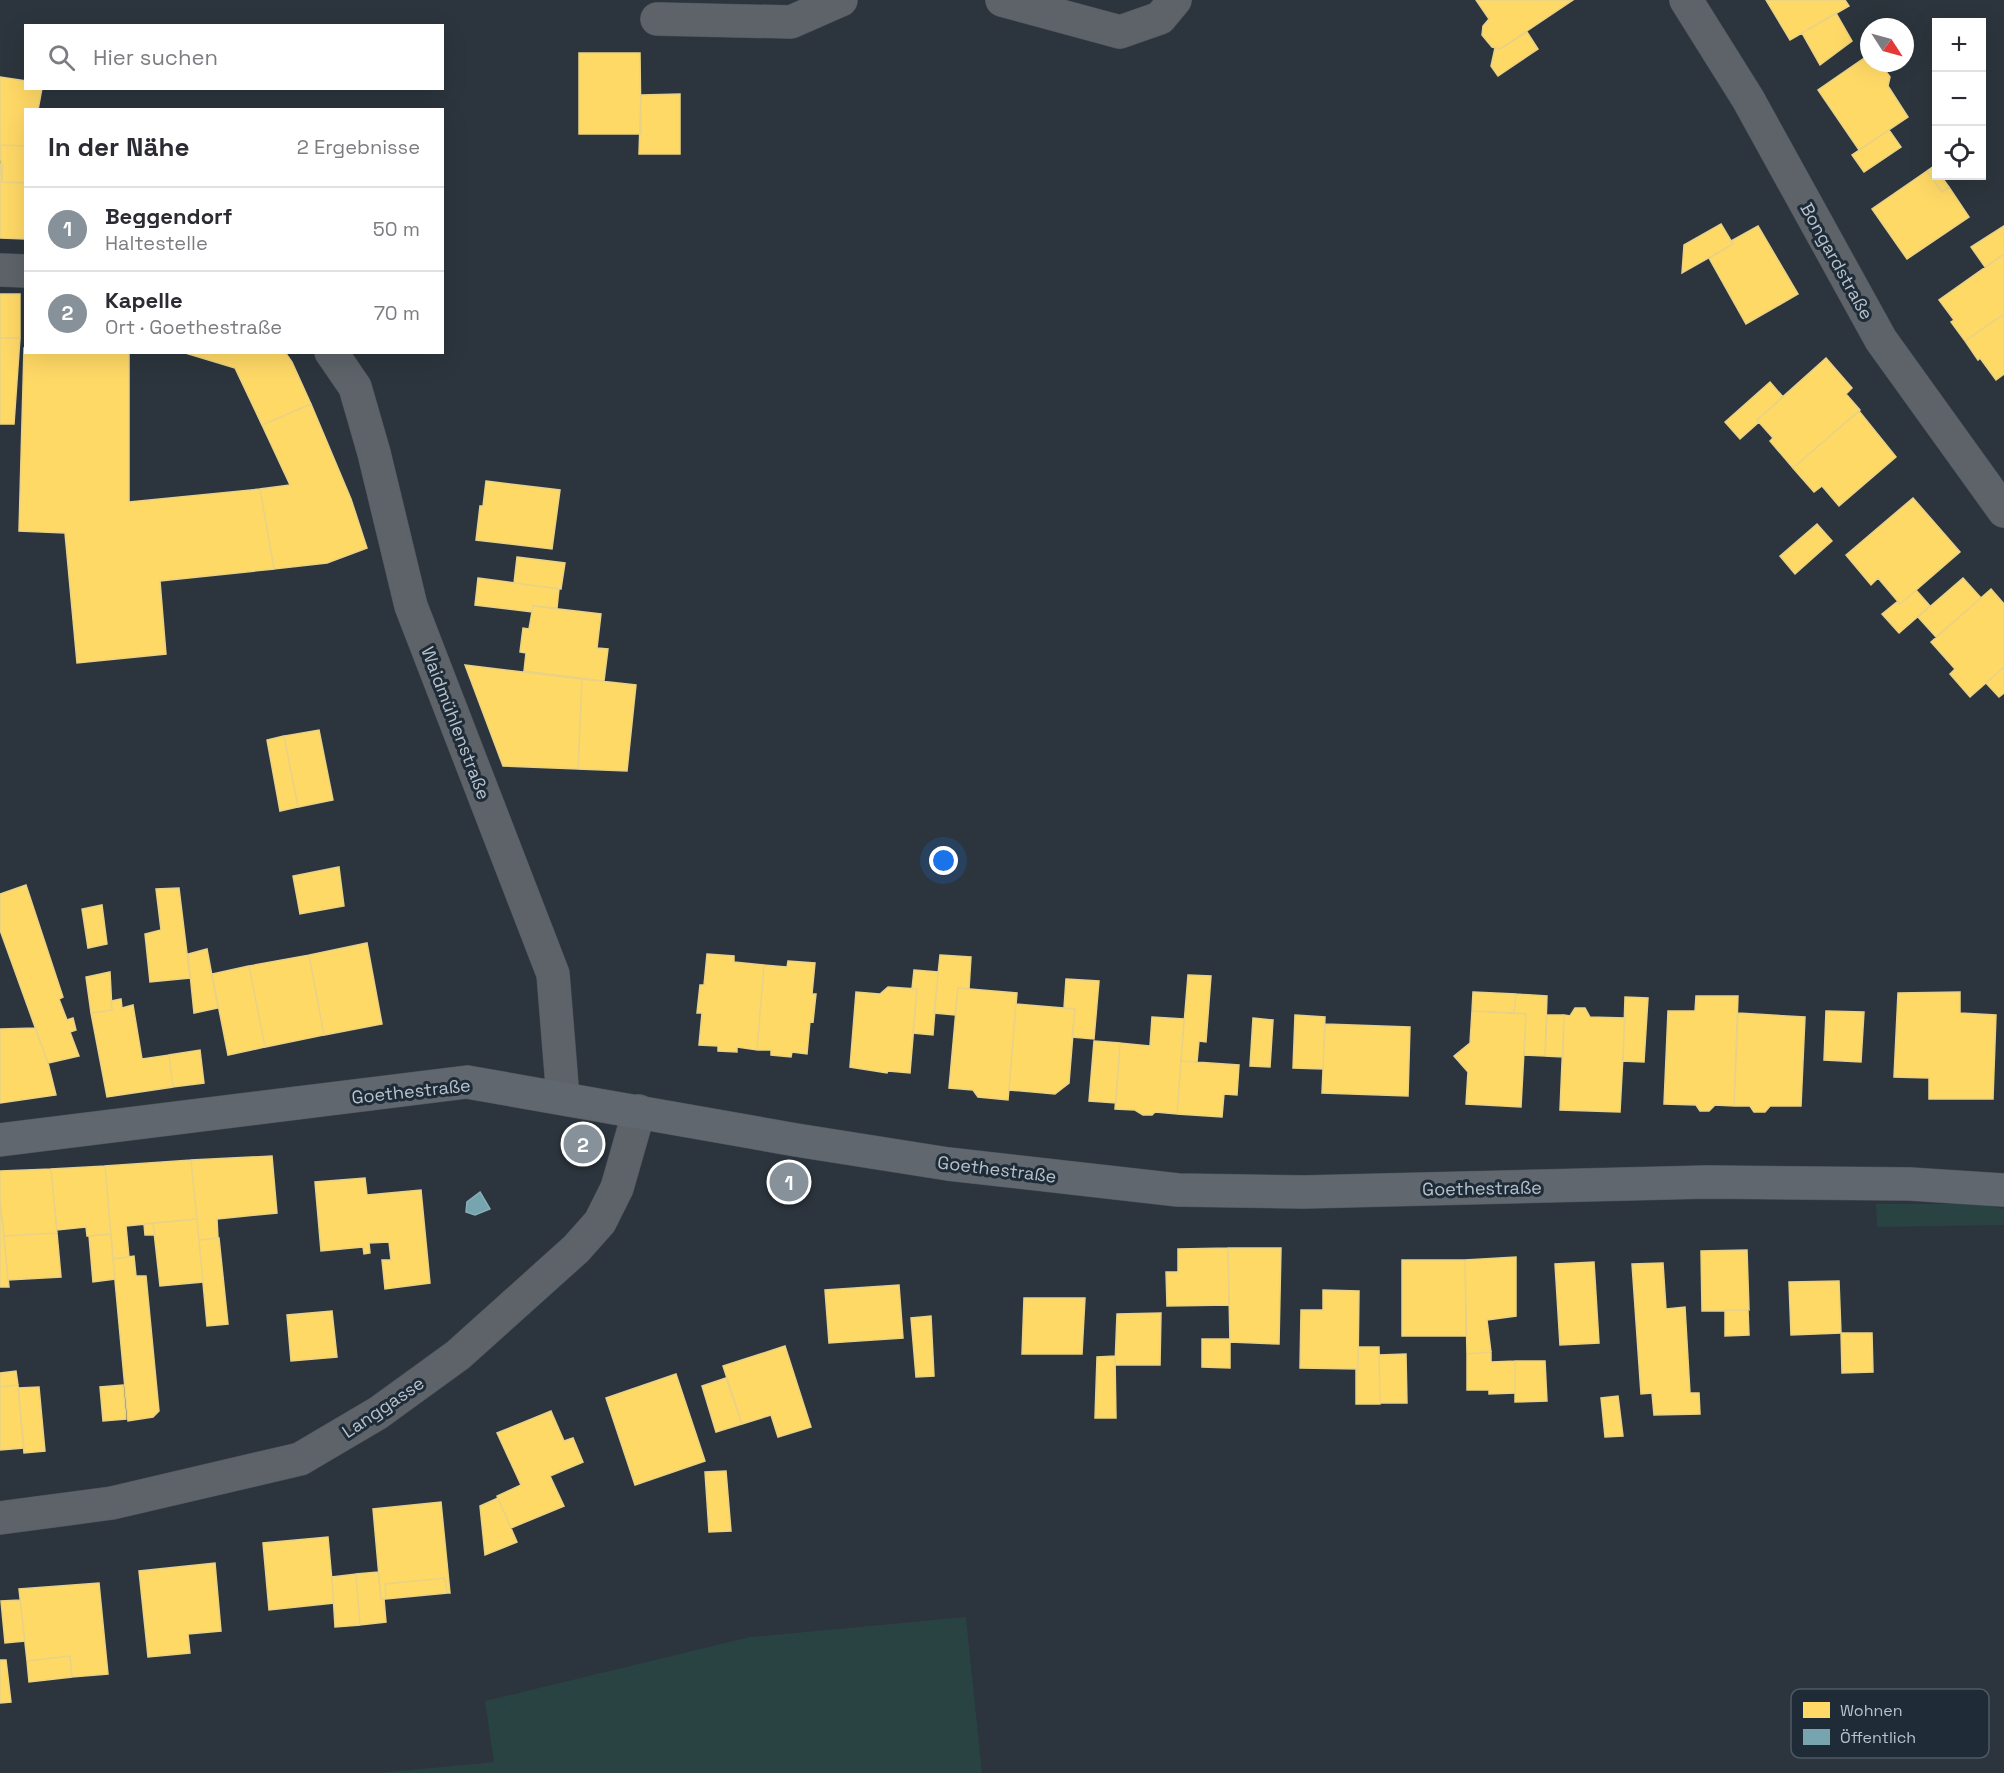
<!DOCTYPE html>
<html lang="de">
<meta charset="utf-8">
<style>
:root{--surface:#fff;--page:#f7f7f7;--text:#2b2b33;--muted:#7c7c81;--line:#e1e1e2;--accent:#86919a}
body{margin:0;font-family:"Space Grotesk",sans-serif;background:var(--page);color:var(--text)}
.controls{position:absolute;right:18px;top:18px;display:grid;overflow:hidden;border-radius:0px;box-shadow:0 6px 24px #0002}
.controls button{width:54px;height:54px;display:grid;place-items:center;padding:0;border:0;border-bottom:2px solid var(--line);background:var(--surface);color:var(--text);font:30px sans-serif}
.compass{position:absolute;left:1860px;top:18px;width:54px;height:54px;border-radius:50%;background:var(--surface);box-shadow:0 6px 24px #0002;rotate:126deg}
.you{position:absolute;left:944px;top:861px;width:21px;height:21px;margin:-15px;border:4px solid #fff;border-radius:50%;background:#1a73e8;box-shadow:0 0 0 9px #1a73e833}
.badge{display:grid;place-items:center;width:39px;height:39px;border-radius:50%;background:var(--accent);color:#fff;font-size:20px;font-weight:700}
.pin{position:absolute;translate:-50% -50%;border:3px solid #fff;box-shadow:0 2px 6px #0006}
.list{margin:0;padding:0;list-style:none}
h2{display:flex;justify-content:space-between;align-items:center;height:78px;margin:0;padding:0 24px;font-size:26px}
h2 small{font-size:20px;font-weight:400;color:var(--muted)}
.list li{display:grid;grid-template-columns:39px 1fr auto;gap:18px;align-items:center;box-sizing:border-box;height:84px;padding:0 24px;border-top:2px solid var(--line)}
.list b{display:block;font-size:22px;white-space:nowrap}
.list p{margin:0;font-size:20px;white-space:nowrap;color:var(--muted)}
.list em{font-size:20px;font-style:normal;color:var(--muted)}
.icon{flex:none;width:33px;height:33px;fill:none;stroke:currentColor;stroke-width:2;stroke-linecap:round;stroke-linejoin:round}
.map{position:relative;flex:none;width:2004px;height:1773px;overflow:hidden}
.search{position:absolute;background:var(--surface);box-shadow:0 6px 24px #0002;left:24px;top:24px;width:420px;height:66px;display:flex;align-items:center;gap:15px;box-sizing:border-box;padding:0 21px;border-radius:0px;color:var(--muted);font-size:22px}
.panel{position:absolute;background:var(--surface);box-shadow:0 6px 24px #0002;left:24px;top:108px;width:420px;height:246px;border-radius:0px}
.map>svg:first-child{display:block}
.green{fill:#294242}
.homes{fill:#ffd966;stroke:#e9d285;stroke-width:1.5}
.public{fill:#76a5af;stroke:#8aaeb8;stroke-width:1.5}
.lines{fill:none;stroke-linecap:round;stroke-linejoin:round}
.street-casing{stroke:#4b5157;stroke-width:34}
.secondary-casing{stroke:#4b5157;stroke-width:34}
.street{stroke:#5d6369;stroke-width:33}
.secondary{stroke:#61676e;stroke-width:33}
.labels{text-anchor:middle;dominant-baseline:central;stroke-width:6;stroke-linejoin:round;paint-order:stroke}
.street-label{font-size:18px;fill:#b7c2cc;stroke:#1f2c38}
.key{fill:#1f2c38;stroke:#4d5964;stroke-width:1.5}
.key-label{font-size:16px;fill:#b7c2cc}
</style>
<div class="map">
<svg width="2004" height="1773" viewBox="0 0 2004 1773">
<rect width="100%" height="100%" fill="#2c353d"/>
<!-- green -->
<path class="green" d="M 1876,1204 L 1983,1204 L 2004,1209 L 2004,1225 L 1877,1227 Z
M 966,1617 L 982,1773 L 379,1773 L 494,1762 L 485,1701 L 750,1637 Z"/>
<!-- homes -->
<path class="homes" d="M 1476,0 L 1573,0 L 1500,49 L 1492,47 L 1482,35 L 1483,26 L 1489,19 Z
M 1766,0 L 1845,0 L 1849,6 L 1790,40 Z
M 1836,13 L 1852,41 L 1820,65 L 1802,33 Z
M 1527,32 L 1538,49 L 1498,76 L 1491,66 L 1495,48 L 1500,49 Z
M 579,53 L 640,53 L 641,134 L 579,134 Z
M 1867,56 L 1869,57 L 1869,63 L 1880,63 L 1890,77 L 1888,86 L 1908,117 L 1859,150 L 1818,90 Z
M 0,77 L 26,81 L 26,88 L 42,88 L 38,110 L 26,110 L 26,146 L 0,145 Z
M 680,94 L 680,154 L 639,154 L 641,95 Z
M 1889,130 L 1901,147 L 1864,172 L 1852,155 Z
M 0,145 L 26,146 L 26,183 L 2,182 Z
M 0,164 L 3,164 L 2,182 L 26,183 L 25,239 L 0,238 Z
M 1934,166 L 1936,176 L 1941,176 L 1949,187 L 1942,192 L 1927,171 Z
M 1927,171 L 1942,192 L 1949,187 L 1969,217 L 1907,259 L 1872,209 Z
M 1721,224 L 1733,244 L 1682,273 L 1684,245 Z
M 1758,226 L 1798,294 L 1746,324 L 1709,258 L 1733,244 L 1731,241 Z
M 2004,226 L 2004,254 L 1985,267 L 1971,247 Z
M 2004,254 L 2004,314 L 1965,341 L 1951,322 L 1954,320 L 1939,300 Z
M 0,294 L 20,294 L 20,338 L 0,338 Z
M 2004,314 L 2004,374 L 1996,380 L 1980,358 L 1978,360 L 1965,341 Z
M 0,338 L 20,338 L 14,424 L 0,424 Z
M 24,348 L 26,348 L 26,352 L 129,352 L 129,502 L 260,489 L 274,569 L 160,581 L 166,654 L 77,663 L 65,533 L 19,531 Z
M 182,352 L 285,352 L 292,362 L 311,404 L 262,425 L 235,368 Z
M 1826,358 L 1852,388 L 1846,394 L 1860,410 L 1793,468 L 1770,441 L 1773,438 L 1757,420 Z
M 1770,382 L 1783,397 L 1757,420 L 1759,422 L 1740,439 L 1725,422 Z
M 311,404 L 351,499 L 367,548 L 327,563 L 274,569 L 260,489 L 290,485 L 262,425 Z
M 1859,411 L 1896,457 L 1839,506 L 1822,486 L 1814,492 L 1793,468 Z
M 486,481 L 560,490 L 552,549 L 476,540 L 480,506 L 483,506 Z
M 1913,498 L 1960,552 L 1900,604 L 1878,578 L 1871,585 L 1846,555 Z
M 1817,524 L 1832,541 L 1795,574 L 1780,556 Z
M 517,557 L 565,563 L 561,589 L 514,583 Z
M 478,578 L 559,589 L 557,608 L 533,606 L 532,612 L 475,605 Z
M 1963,578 L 1981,598 L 1936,637 L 1918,617 Z
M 1991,589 L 2004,604 L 2004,667 L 1970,697 L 1950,674 L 1955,669 L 1931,642 Z
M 1916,590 L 1930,606 L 1899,633 L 1882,614 L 1898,601 L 1900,604 Z
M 533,606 L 601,614 L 597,648 L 608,649 L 604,681 L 524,671 L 526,653 L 520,652 L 523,628 L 529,629 Z
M 465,665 L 582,679 L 578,769 L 503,766 Z
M 2004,667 L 2004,693 L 1999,697 L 1986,683 Z
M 582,679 L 636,685 L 627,771 L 578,769 Z
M 319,730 L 333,800 L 298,807 L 284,736 Z
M 284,736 L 298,807 L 280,811 L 267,740 Z
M 339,867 L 344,906 L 300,914 L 293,876 Z
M 26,885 L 63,997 L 59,999 L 67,1020 L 73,1018 L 76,1030 L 70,1032 L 79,1056 L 48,1063 L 0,930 L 0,894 Z
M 179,888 L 190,978 L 150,982 L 145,934 L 161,930 L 156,889 Z
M 102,905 L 107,944 L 88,948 L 82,909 Z
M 367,943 L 382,1024 L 324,1035 L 309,955 Z
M 207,949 L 218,1008 L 194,1013 L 188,954 Z
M 707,954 L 734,956 L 734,962 L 764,965 L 757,1050 L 737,1047 L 737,1052 L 718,1051 L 718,1046 L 699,1045 L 702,1013 L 697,1013 L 700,985 L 704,985 Z
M 309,955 L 324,1035 L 265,1047 L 249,966 Z
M 940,955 L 971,957 L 969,989 L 958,988 L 955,1015 L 934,1013 Z
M 788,961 L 815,963 L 812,994 L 816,994 L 813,1022 L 810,1021 L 807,1054 L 792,1052 L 791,1057 L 771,1055 L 771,1050 L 757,1050 L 764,965 L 787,967 Z
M 249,966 L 265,1047 L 228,1055 L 212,974 Z
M 914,970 L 938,972 L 933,1035 L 913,1033 L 917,989 L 912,989 Z
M 110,972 L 112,1010 L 91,1013 L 86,977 Z
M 1188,975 L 1211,976 L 1206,1042 L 1199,1041 L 1197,1062 L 1181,1061 Z
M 1066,979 L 1099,981 L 1094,1039 L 1072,1037 L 1075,1009 L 1064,1008 Z
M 888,987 L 917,989 L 910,1073 L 888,1071 L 887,1073 L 850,1067 L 856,992 L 880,994 Z
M 958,988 L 1017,993 L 1008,1100 L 978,1097 L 973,1090 L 949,1088 Z
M 1473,992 L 1516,994 L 1514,1013 L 1472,1011 Z
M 1960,992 L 1960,1013 L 1996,1015 L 1993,1099 L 1929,1099 L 1929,1078 L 1894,1077 L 1898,993 Z
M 1516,994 L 1547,996 L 1545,1056 L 1524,1055 L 1526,1014 L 1514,1013 Z
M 1696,996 L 1738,996 L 1734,1106 L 1715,1105 L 1709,1111 L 1700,1111 L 1696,1105 L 1664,1104 L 1668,1011 L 1695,1011 Z
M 1625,997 L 1648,998 L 1644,1062 L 1623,1061 Z
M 121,999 L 122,1008 L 133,1005 L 142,1059 L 169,1055 L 173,1087 L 107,1097 L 91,1013 L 112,1010 L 111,1001 Z
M 1016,1004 L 1075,1009 L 1069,1083 L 1055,1094 L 1009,1090 Z
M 1575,1008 L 1585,1008 L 1590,1017 L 1625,1018 L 1620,1112 L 1560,1110 L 1564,1015 L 1570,1016 Z
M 1472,1011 L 1526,1014 L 1521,1107 L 1466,1104 L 1468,1072 L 1454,1056 L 1470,1043 Z
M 1826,1011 L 1864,1012 L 1861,1062 L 1824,1060 Z
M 1738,1013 L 1805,1017 L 1801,1106 L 1770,1106 L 1765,1112 L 1754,1112 L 1750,1106 L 1734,1106 Z
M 1295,1015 L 1325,1017 L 1323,1069 L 1293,1068 Z
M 1547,1015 L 1564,1015 L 1563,1057 L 1545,1056 Z
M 1152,1017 L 1184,1019 L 1177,1114 L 1155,1112 L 1152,1115 L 1143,1115 L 1135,1110 L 1115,1109 L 1120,1043 L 1150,1046 Z
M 1253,1018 L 1273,1020 L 1270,1067 L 1250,1066 Z
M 1325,1024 L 1410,1027 L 1408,1096 L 1322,1093 Z
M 35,1028 L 48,1063 L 56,1095 L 0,1103 L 0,1029 Z
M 1094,1041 L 1120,1043 L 1116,1103 L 1089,1101 Z
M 200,1050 L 204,1083 L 173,1087 L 169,1055 Z
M 1181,1061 L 1239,1065 L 1237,1095 L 1224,1094 L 1222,1117 L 1177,1114 Z
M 272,1156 L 277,1213 L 217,1219 L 218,1238 L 199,1240 L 191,1160 Z
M 191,1160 L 197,1219 L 126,1226 L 129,1257 L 113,1259 L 105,1166 Z
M 105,1166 L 111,1234 L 87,1236 L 86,1227 L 57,1230 L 51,1169 Z
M 51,1169 L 57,1233 L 4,1236 L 0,1199 L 0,1171 Z
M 365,1178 L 367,1195 L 421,1190 L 430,1283 L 385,1289 L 382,1260 L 391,1260 L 389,1242 L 369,1243 L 370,1253 L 364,1254 L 363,1247 L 321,1251 L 315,1182 Z
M 0,1199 L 9,1287 L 0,1287 Z
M 197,1219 L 203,1282 L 160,1286 L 153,1223 Z
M 153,1223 L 155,1235 L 145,1235 L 144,1224 Z
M 57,1233 L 61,1277 L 8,1280 L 4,1236 Z
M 111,1234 L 115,1279 L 93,1282 L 89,1236 Z
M 219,1238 L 228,1324 L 207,1326 L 199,1240 Z
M 1228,1248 L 1229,1305 L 1167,1306 L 1166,1272 L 1178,1272 L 1178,1249 Z
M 1228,1248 L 1281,1248 L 1279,1344 L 1230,1342 Z
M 1747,1250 L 1749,1310 L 1702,1311 L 1701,1251 Z
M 134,1256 L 136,1276 L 146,1276 L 159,1411 L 153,1417 L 128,1421 L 113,1259 Z
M 1516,1257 L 1516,1316 L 1487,1320 L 1491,1352 L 1467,1354 L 1465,1260 Z
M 1402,1260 L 1465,1260 L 1466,1336 L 1402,1336 Z
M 1594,1262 L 1599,1343 L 1560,1345 L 1555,1264 Z
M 1663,1263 L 1666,1309 L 1685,1307 L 1690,1393 L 1699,1393 L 1700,1414 L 1654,1415 L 1652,1393 L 1641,1394 L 1632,1264 Z
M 1839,1281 L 1841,1333 L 1791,1335 L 1789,1282 Z
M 899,1285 L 903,1338 L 829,1343 L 825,1290 Z
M 1323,1290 L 1359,1291 L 1358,1369 L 1300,1368 L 1301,1310 L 1323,1310 Z
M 1024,1298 L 1085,1298 L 1082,1354 L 1022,1354 Z
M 1725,1310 L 1748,1310 L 1749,1335 L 1725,1336 Z
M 332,1311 L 337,1357 L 291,1361 L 287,1315 Z
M 1161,1313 L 1160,1365 L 1115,1365 L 1117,1314 Z
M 931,1316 L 934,1376 L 916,1377 L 911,1318 Z
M 1841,1333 L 1872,1333 L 1873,1372 L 1842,1373 Z
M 1202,1339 L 1230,1339 L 1230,1368 L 1202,1367 Z
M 785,1346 L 811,1427 L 778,1437 L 771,1415 L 742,1424 L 723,1366 Z
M 1358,1347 L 1379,1347 L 1380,1404 L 1356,1404 L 1356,1369 L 1358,1369 Z
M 1491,1352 L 1491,1362 L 1515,1361 L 1515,1393 L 1489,1394 L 1489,1390 L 1467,1390 L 1467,1354 Z
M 1406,1354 L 1407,1403 L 1380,1403 L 1379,1355 Z
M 1115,1356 L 1116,1418 L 1095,1418 L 1097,1357 Z
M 1515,1361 L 1545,1361 L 1547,1401 L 1515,1402 Z
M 16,1371 L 18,1385 L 0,1387 L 0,1373 Z
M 676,1374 L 705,1461 L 635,1485 L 606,1398 Z
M 726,1378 L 742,1424 L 716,1432 L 702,1386 Z
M 18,1385 L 24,1448 L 0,1450 L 0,1387 Z
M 123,1385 L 126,1419 L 103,1421 L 100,1387 Z
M 39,1387 L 45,1451 L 24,1453 L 18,1388 Z
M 1618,1396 L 1623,1436 L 1605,1437 L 1601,1398 Z
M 551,1411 L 564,1441 L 573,1438 L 583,1462 L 550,1476 L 564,1506 L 511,1528 L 497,1496 L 521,1485 L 497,1433 Z
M 726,1471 L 731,1531 L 709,1532 L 705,1472 Z
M 498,1498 L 517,1542 L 485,1555 L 480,1506 Z
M 441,1502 L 450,1593 L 447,1593 L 445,1578 L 385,1584 L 386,1599 L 381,1599 L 373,1509 Z
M 328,1537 L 334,1603 L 269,1610 L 263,1543 Z
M 215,1563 L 221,1631 L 188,1634 L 190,1653 L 148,1657 L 139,1571 Z
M 378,1572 L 381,1599 L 384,1599 L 386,1622 L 360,1625 L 356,1574 Z
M 356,1574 L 360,1625 L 335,1627 L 332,1577 Z
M 445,1578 L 447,1593 L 386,1599 L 385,1584 Z
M 99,1583 L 108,1674 L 72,1677 L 70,1656 L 27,1661 L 19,1589 Z
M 20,1600 L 25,1641 L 5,1643 L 1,1601 Z
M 70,1656 L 72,1677 L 29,1682 L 27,1661 Z
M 0,1660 L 6,1660 L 11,1702 L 0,1703 Z"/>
<!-- public -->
<path class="public" d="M 480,1192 L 490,1209 L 475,1215 L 466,1212 L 467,1202 Z"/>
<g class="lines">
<!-- street casing -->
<g class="street-casing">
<path id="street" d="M 1002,0 L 1120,32 L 1160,18 L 1175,0
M 1686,0 L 1748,99 L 1881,340 L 2004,511
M 657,19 L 791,22 L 841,0
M 0,270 L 26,271
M 331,352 L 355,387 L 374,453 L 411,606 L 553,974 L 563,1098
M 0,1518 L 112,1503 L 300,1459 L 378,1413 L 458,1355 L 576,1249 L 600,1222 L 617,1188 L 639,1111"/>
</g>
<!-- secondary casing -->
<g class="secondary-casing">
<path id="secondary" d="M 0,1140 L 467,1082 L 796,1140 L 948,1164 L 1178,1190 L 1304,1192 L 1707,1182 L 1910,1184 L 2004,1190"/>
</g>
<!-- street -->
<use href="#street" class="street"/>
<!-- secondary -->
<use href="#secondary" class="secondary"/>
</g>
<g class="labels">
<!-- street labels -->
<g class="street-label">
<text transform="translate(1837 261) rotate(61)">Bongardstraße</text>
<text transform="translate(456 723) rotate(69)">Waidmühlenstraße</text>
<text transform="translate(411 1091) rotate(-6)">Goethestraße</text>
<text transform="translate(997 1169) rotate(7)">Goethestraße</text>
<text transform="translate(1482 1188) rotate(-1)">Goethestraße</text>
<text transform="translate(383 1407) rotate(-34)">Langgasse</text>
</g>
</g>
<!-- legend -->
<rect x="1791" y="1689" width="198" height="69" rx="9" class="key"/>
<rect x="1803" y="1702" width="27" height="16" fill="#ffd966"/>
<rect x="1803" y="1729" width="27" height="16" fill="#76a5af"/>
<g class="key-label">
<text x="1840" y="1716">Wohnen</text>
<text x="1840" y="1743">Öffentlich</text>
</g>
</svg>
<div class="controls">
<button>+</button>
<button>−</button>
<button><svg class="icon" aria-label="locate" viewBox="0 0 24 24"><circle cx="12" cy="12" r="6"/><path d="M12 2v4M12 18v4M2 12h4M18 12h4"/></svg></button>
</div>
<svg class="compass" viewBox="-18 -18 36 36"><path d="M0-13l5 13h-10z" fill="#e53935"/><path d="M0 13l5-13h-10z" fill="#7c7c81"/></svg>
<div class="you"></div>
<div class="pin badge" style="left:789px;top:1182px">1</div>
<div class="pin badge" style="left:583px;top:1144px">2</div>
<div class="search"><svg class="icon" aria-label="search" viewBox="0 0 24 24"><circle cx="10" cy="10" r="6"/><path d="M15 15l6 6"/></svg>Hier suchen</div>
<section class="panel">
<h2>In der Nähe<small>2 Ergebnisse</small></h2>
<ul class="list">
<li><span class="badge">1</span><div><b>Beggendorf</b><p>Haltestelle</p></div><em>50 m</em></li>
<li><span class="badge">2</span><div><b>Kapelle</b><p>Ort · Goethestraße</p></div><em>70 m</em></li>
</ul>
</section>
</div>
